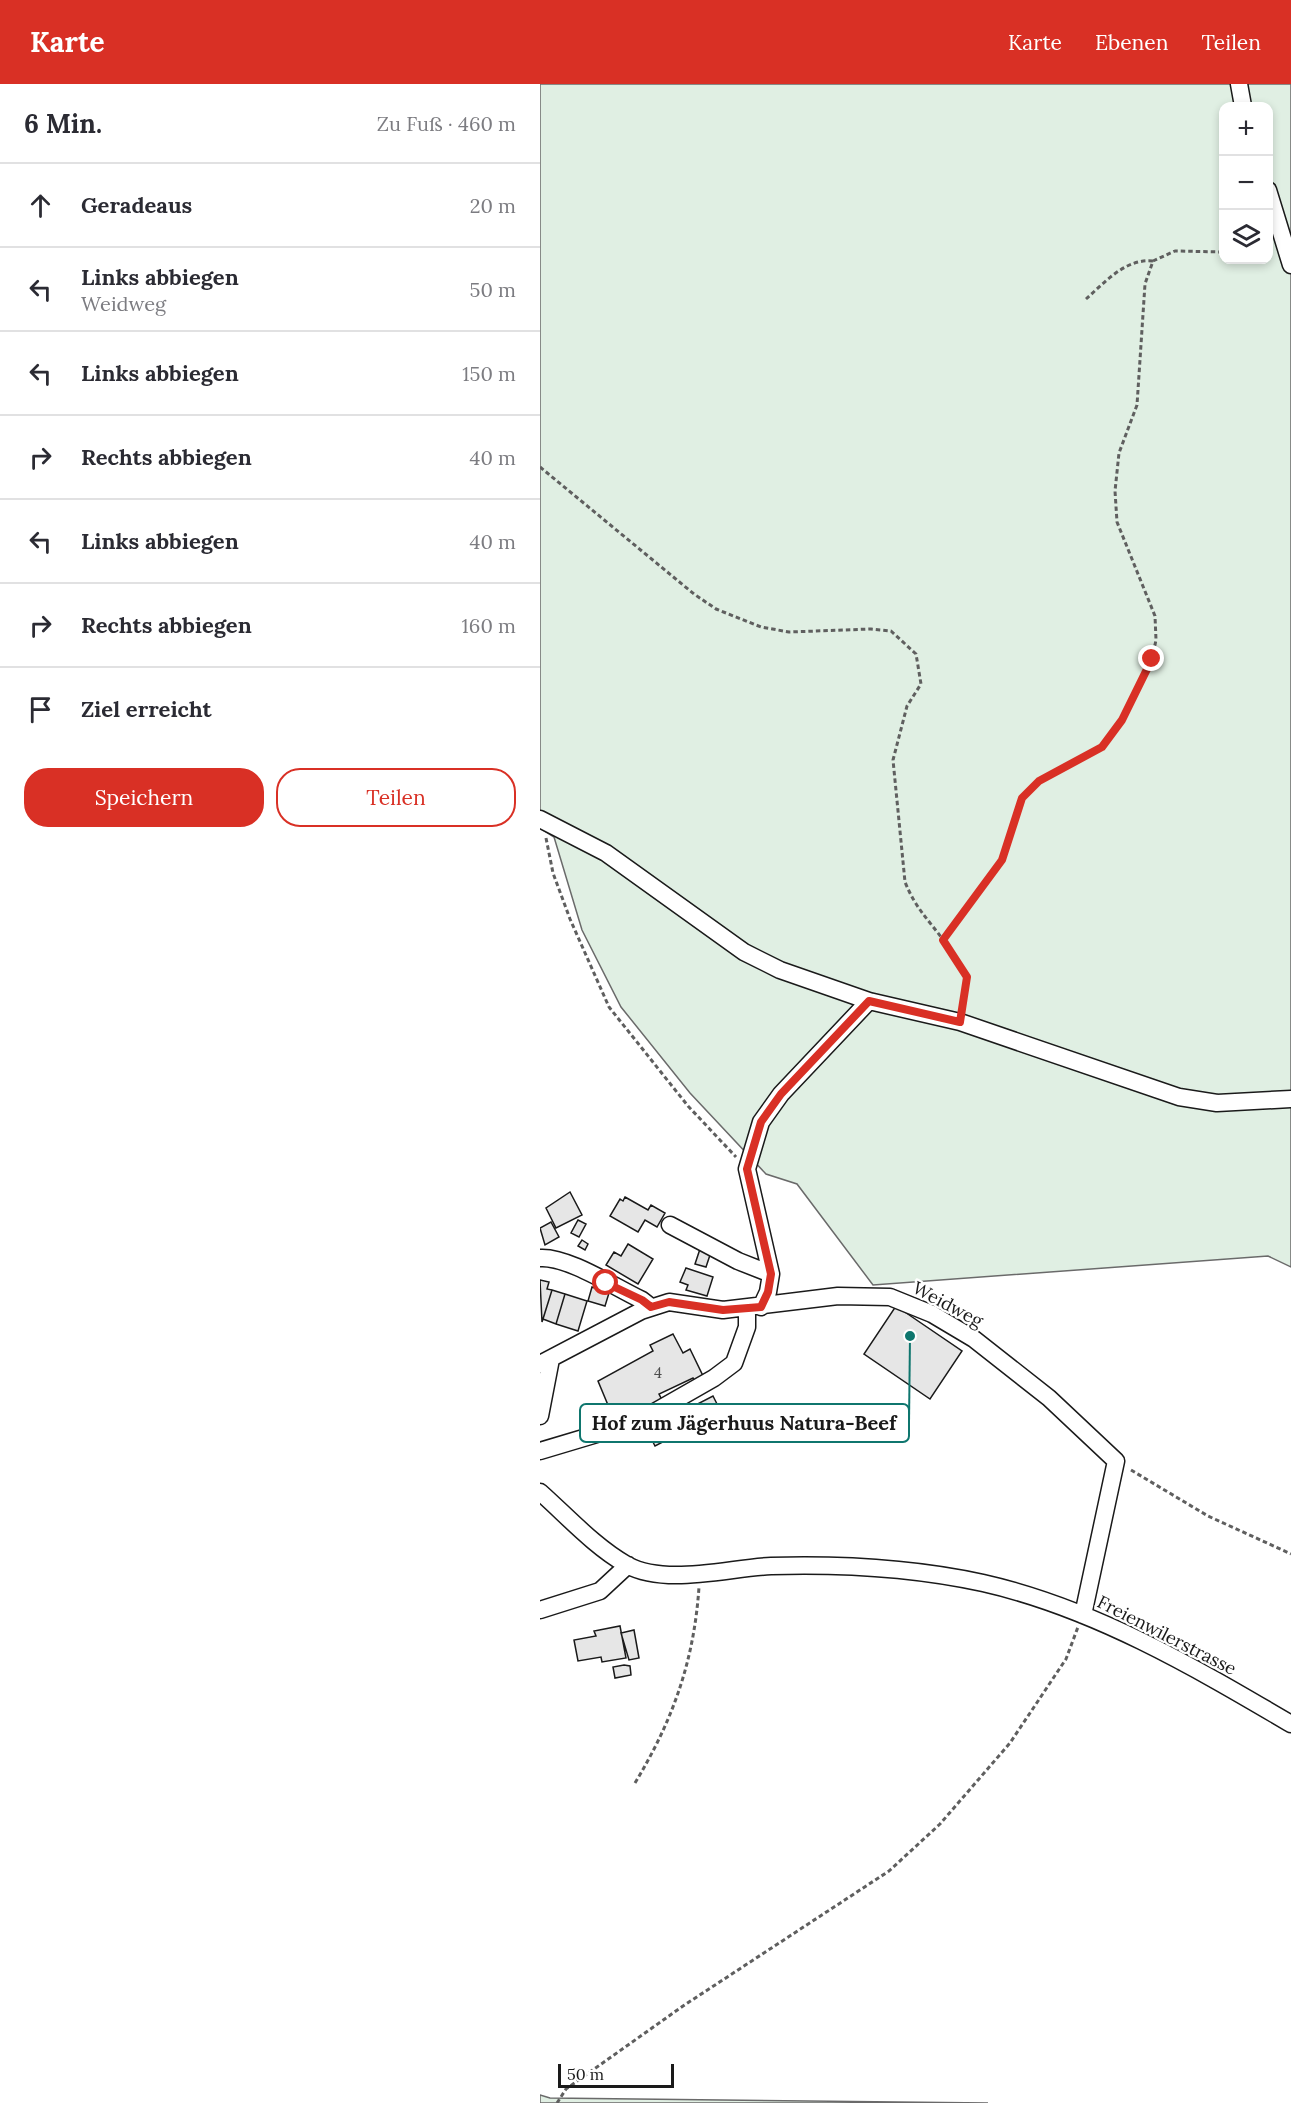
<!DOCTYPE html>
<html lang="de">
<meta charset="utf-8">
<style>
:root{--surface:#fff;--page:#f2f2f3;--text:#2b2b33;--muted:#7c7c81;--line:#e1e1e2;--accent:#d93025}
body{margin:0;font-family:Lora,serif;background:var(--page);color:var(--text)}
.controls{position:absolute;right:18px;top:18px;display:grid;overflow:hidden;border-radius:12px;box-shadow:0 3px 9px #0003}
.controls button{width:54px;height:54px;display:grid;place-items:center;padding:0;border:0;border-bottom:2px solid var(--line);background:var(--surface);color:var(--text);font:30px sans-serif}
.scale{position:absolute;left:18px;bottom:15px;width:116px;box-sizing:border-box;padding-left:6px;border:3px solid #1a1a1a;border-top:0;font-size:16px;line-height:21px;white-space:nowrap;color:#1a1a1a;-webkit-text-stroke:4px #fff;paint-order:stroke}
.stop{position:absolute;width:18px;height:18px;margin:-14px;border:4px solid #d93025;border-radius:50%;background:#fff}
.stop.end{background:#d93025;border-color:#fff;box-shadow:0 2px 6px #0008}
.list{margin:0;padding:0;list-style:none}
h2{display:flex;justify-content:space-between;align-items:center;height:78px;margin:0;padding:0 24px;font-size:26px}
h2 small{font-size:20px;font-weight:400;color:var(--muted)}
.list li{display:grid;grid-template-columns:39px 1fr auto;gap:18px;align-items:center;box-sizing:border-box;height:84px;padding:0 24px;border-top:2px solid var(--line)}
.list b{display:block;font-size:22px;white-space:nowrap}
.list p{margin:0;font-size:20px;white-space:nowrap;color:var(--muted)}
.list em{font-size:20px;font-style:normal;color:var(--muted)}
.actions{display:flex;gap:12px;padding:18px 24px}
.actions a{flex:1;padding:14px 0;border:2px solid var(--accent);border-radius:24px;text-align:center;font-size:21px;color:var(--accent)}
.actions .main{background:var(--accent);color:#fff}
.icon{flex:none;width:33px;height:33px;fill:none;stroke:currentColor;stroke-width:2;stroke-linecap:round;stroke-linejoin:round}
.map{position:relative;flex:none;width:751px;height:2019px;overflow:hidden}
header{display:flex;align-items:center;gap:36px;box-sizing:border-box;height:84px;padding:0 30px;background:var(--accent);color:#fff}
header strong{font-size:28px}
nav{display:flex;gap:33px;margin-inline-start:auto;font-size:21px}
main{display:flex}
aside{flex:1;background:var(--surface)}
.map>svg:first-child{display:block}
.green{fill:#e0efe3;stroke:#6a6a6a;stroke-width:1.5;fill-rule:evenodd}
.building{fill:#e6e6e6;stroke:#1a1a1a;stroke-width:1.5}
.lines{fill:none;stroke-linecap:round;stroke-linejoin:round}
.minor-casing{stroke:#1a1a1a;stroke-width:19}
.path{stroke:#5f5f5f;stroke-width:3;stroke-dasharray:4.5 3;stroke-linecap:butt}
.minor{stroke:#fff;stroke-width:16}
.route{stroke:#d93025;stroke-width:8}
.labels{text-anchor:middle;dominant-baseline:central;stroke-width:4.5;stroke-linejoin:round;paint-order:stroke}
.number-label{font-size:15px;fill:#4d4d4d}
.street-label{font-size:18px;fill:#1a1a1a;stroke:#fff}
.leader{fill:none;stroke:#0f766e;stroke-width:2}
.callout-dot{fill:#0f766e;stroke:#fff;stroke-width:2}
.callout{fill:#fff;stroke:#0f766e;stroke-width:2}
.callout-label{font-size:20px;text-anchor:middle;font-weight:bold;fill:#1a1a1a}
</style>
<header>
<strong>Karte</strong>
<nav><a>Karte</a><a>Ebenen</a><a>Teilen</a></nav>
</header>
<main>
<aside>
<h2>6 Min.<small>Zu Fuß · 460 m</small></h2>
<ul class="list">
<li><svg class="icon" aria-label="ahead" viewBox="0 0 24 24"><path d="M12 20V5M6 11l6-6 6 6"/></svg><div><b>Geradeaus</b></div><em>20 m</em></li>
<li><svg class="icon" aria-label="left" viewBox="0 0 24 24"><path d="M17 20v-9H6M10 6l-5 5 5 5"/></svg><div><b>Links abbiegen</b><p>Weidweg</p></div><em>50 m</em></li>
<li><svg class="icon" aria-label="left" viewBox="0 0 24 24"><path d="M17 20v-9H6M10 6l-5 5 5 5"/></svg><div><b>Links abbiegen</b></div><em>150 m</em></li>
<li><svg class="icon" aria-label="right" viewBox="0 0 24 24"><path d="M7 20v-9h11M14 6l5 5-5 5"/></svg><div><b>Rechts abbiegen</b></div><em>40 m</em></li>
<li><svg class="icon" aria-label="left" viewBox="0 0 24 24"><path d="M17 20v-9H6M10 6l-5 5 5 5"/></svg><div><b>Links abbiegen</b></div><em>40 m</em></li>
<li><svg class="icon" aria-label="right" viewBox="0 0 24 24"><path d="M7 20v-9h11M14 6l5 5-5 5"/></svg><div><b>Rechts abbiegen</b></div><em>160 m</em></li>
<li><svg class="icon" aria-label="arrive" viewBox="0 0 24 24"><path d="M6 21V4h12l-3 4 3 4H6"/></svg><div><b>Ziel erreicht</b></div></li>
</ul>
<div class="actions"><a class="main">Speichern</a><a>Teilen</a></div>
</aside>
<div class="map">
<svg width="751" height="2019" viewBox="0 0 751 2019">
<rect width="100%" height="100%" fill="#fff"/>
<!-- green -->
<path class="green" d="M 0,0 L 751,0 L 751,1183 L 728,1172 L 333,1201 L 257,1100 L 226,1090 L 150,1009 L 81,923 L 42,846 L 14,753 L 0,744 ZM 684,22 L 728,22 L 728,176 L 684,176 Z
M 0,2011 L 10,2014 L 448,2019 L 0,2019 Z"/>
<!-- building -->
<path class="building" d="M 30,1108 L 42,1131 L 16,1144 L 6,1124 Z
M 85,1113 L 108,1126 L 111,1121 L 125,1129 L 117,1143 L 105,1136 L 98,1148 L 70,1132 L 80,1115 L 83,1117 Z
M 38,1136 L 46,1140 L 39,1153 L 31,1149 Z
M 11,1138 L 19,1153 L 5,1161 L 0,1144 Z
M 42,1156 L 48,1160 L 45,1166 L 38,1162 Z
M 88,1160 L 113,1175 L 98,1200 L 66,1181 L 74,1168 L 81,1172 Z
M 160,1165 L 171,1168 L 166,1183 L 155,1180 Z
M 146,1184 L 173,1193 L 167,1212 L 146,1206 L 148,1201 L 140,1198 Z
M 0,1196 L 9,1198 L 7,1205 L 12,1206 L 2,1238 Z
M 52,1203 L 69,1209 L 65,1222 L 48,1217 Z
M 12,1206 L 25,1210 L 16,1240 L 3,1235 Z
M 25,1210 L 47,1217 L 38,1247 L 16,1240 Z
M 356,1222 L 422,1267 L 390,1315 L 324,1270 Z
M 133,1250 L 143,1269 L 150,1265 L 164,1294 L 155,1298 L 153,1294 L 119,1310 L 122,1316 L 99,1328 L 97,1324 L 73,1333 L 58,1297 L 113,1267 L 110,1261 Z
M 173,1312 L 181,1328 L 115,1362 L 107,1346 Z
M 80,1542 L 86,1574 L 62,1578 L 61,1573 L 38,1577 L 34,1556 L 56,1552 L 54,1547 Z
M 94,1546 L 99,1574 L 89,1576 L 81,1549 Z
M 84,1581 L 90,1582 L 91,1591 L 75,1594 L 73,1583 Z"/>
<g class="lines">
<!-- minor casing -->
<g class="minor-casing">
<path id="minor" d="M 699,0 L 703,22
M 728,106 L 751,181
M 0,735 L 66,769 L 204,868 L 240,886 L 329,917 L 420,938 L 639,1013 L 677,1019 L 751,1015
M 130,1141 L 198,1177 L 231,1190
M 0,1174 C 28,1172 76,1204 102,1216 L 111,1223
M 221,1223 L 228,1208 L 231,1190 L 207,1085 L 221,1038 L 241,1010 L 329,917
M 0,1280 L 101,1227 L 129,1218 L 183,1226 L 298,1212 L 350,1213 L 392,1230 L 434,1255 L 509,1314 L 576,1377 L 543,1531
M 0,1332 L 11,1275
M 0,1367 L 97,1338 L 174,1294 L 194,1279 L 207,1243 L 207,1224
M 0,1408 C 27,1432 55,1463 87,1481 C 126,1502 188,1484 231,1482 C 301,1480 374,1484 443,1499 C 554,1524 654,1583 751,1640
M 0,1526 L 60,1507 L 88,1481"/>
</g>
<!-- path -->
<path class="path" d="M 546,215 C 565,198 586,174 613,177
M 0,383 L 154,510 L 176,525 L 221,543 L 249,548 L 331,545 L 351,547 L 376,570 L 381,600 L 367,622 L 353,676 L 365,798 C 376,825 388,835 404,857 C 412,869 419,881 427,893 L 422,924
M 6,754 L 13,789 L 30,835 L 69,923 L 148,1022 L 196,1073
M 403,856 L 462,776 L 482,714 L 499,697 L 562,663 L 581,636 L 612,575 L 616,556 L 615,532 L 577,438 L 575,407 L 579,369 L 597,321 L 605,200 L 613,177 L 635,167 L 684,168
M 591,1386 L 668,1432 L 751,1470
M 95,1699 C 133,1636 154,1577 159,1503
M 17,2019 L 26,2005 L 143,1922 L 349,1787 L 400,1740 L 470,1659 L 526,1575 L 538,1543"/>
<!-- minor -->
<use href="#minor" class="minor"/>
</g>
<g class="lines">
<!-- route -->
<path class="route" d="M 66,1199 L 102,1216 L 111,1223 L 129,1218 L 183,1226 L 221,1223 L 228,1208 L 231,1190 L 207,1085 L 221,1038 L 241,1010 L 329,917 L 420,938 L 427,893 L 403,856 L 462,776 L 482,714 L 499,697 L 562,663 L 582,636 L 612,575"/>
</g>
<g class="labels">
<!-- number labels -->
<g class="number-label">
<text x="118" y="1288">4</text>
</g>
<!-- street labels -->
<g class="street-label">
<text transform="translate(408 1220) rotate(28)">Weidweg</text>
<text transform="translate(627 1551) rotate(27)">Freienwilerstrasse</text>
</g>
</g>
<!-- callouts -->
<path class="leader" d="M370 1252L369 1339"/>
<circle class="callout-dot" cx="370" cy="1252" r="6"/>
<rect class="callout" x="40" y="1320" width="329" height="38" rx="6"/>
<g class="callout-label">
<text x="204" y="1346">Hof zum Jägerhuus Natura-Beef</text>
</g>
</svg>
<div class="controls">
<button>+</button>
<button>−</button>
<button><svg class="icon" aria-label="layers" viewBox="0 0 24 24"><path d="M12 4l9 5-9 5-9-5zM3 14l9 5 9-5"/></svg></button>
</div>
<div class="scale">50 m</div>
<div class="stop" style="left:66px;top:1199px"></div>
<div class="stop end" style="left:612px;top:575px"></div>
</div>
</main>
